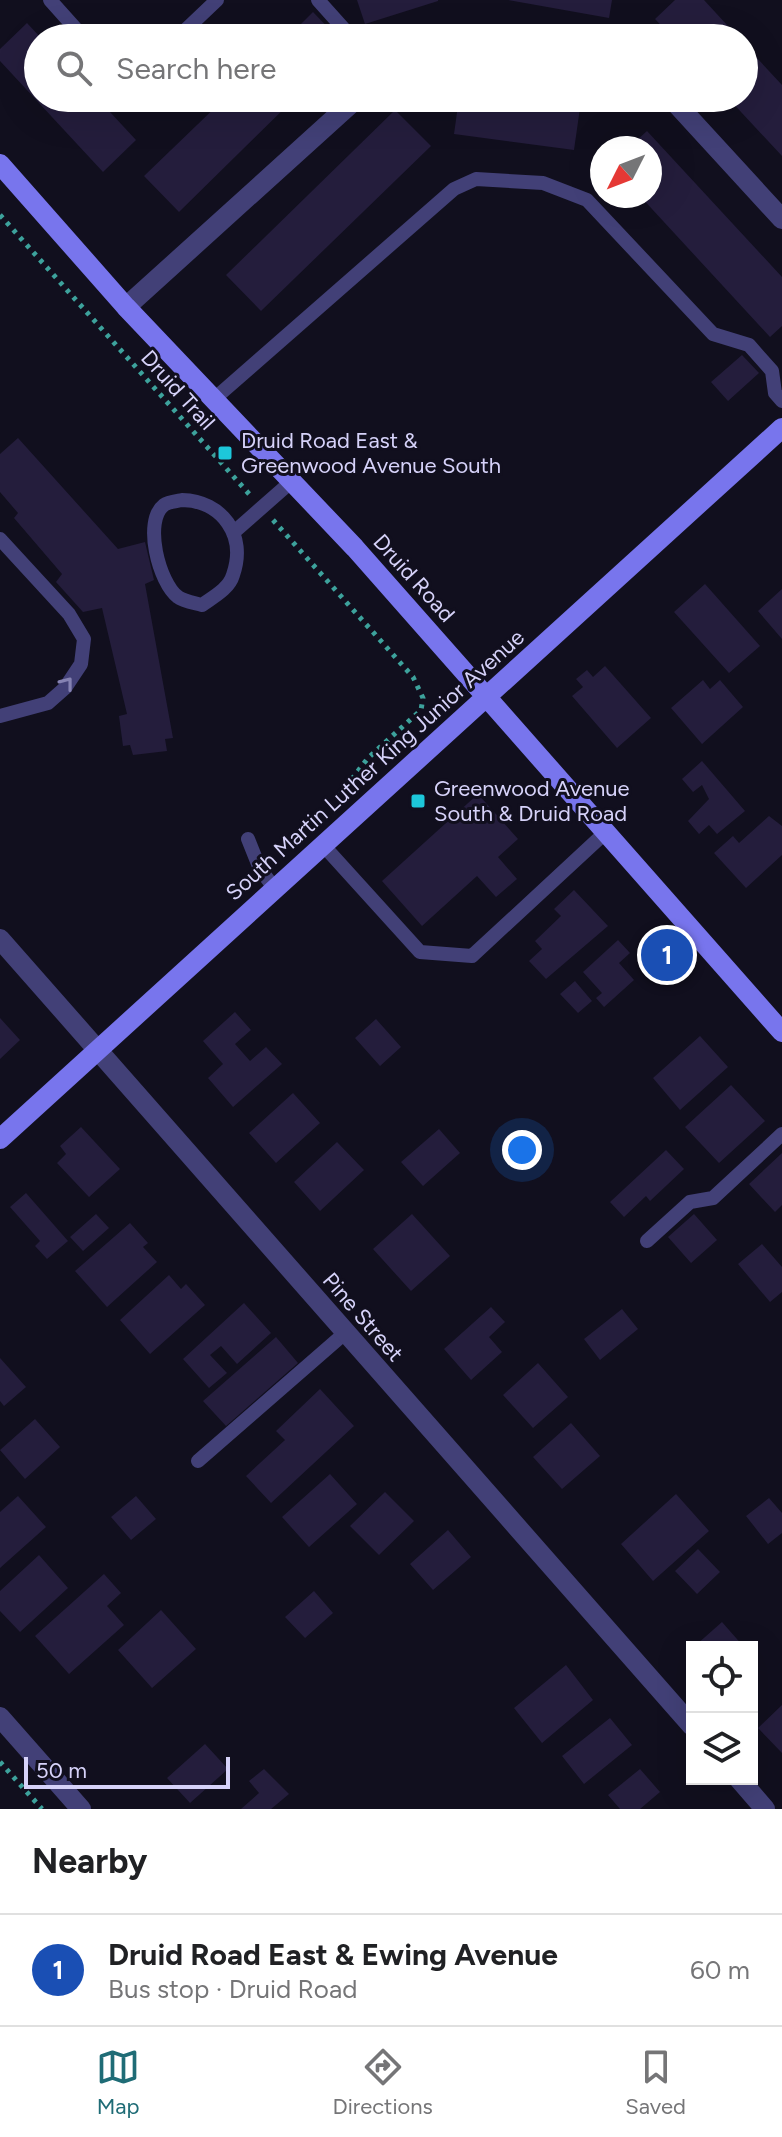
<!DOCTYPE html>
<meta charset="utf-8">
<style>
:root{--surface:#fff;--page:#f2f2f2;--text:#202124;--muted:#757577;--line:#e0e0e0;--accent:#1f6c76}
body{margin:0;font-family:Figtree,sans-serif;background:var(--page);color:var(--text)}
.controls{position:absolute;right:24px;bottom:24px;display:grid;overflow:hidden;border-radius:0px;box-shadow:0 8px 32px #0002}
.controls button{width:72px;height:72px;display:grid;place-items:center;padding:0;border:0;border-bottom:2px solid var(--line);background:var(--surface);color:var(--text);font:40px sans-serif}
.compass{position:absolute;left:590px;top:136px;width:72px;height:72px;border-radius:50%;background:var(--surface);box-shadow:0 8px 32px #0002;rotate:228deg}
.scale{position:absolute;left:24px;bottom:20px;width:206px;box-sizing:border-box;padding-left:8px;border:4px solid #d6d2f9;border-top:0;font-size:22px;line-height:28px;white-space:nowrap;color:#d6d2f9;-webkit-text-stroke:6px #110f1e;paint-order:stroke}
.you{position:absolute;left:522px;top:1150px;width:28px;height:28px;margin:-20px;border:6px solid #fff;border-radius:50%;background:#1a73e8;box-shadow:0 0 0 12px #1a73e833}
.badge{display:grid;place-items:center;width:52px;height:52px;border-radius:50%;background:var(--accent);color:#fff;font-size:26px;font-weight:700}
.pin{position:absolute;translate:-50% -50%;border:4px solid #fff;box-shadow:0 2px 8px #0006}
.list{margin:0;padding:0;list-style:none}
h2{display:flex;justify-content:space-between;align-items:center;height:104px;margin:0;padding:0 32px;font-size:34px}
h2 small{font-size:26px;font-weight:400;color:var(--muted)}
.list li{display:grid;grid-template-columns:52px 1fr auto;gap:24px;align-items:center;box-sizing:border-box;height:112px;padding:0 32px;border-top:2px solid var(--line)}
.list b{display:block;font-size:30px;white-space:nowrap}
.list p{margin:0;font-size:26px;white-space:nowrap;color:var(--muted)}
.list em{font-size:26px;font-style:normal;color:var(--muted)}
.icon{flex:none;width:44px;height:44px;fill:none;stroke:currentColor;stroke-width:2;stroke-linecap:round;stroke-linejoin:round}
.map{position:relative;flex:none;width:782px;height:1809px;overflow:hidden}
.search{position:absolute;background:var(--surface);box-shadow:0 8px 32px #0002;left:24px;right:24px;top:24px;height:88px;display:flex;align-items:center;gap:20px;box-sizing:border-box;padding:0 28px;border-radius:44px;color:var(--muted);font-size:30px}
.sheet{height:216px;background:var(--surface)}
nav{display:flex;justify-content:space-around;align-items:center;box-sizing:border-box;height:112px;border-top:2px solid var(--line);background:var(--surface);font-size:22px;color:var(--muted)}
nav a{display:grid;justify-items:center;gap:4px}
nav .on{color:var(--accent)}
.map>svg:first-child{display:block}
.building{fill:#241d3c}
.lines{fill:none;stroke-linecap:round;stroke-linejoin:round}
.path{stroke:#3da29c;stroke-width:5;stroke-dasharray:4 6;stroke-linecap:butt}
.lane{stroke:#424077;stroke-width:14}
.street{stroke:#424077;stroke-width:20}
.secondary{stroke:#7875ed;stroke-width:20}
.oneway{stroke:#8582b2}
.poi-dot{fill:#1dc7da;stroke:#110f1e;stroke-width:3}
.labels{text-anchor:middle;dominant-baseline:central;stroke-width:6;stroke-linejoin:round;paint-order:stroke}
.street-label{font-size:22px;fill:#d6d2f9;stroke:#110f1e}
.poi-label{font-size:22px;fill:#d6d2f9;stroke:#110f1e;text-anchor:start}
</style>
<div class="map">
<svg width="782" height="1809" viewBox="0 0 782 1809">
<rect width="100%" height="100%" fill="#110f1e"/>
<!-- building -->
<path class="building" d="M 357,0 L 438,0 L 438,1 L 365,24 Z
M 508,0 L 612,0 L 609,18 Z
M 675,0 L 704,0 L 739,38 L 673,38 L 655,19 Z
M 313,12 L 338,38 L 287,38 Z
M 27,23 L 41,38 L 38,38 L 38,98 L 97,98 L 136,140 L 103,172 L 0,61 L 0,49 Z
M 744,44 L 782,85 L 782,156 L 728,98 L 744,98 Z
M 225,98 L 295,98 L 179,212 L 144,176 Z
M 459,98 L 581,101 L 574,150 L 454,134 Z
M 395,110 L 431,146 L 261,311 L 226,275 Z
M 647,131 L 782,277 L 782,326 L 770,337 L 640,196 L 650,196 L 650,148 L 628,148 Z
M 742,355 L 759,373 L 728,401 L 711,382 Z
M 18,438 L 118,549 L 145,542 L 154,580 L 145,584 L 173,738 L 165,739 L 167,751 L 133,755 L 130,745 L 123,746 L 119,716 L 127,714 L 102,608 L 83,612 L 56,582 L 62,574 L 14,518 L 18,513 L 0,492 L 0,454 Z
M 705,584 L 760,646 L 729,673 L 674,612 Z
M 782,589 L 782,639 L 758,611 Z
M 605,666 L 651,718 L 617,748 L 572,696 L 583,687 L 576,679 L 587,670 L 593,677 Z
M 703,680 L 710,689 L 720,680 L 743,707 L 702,744 L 671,708 Z
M 702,761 L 745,811 L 717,834 L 709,825 L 699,834 L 688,821 L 709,799 L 702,785 L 693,792 L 682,779 Z
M 478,794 L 518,839 L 498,857 L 517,879 L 496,897 L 477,876 L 422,926 L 382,881 Z
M 769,816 L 782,826 L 782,855 L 746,888 L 714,853 L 733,836 L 739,843 Z
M 574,890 L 608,926 L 546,979 L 529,961 L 542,949 L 535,941 L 561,916 L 554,909 Z
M 618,940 L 630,953 L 619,963 L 634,980 L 604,1007 L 596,998 L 602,993 L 583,972 Z
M 575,981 L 592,1001 L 578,1013 L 560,994 Z
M 235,1012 L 251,1030 L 235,1044 L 250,1061 L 266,1047 L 282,1064 L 233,1107 L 208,1078 L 223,1064 L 203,1041 Z
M 0,1018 L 20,1040 L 0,1059 Z
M 376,1019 L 401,1047 L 380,1066 L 355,1038 Z
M 700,1036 L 728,1067 L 680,1110 L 653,1078 Z
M 731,1085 L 765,1121 L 719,1163 L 685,1127 Z
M 293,1093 L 320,1123 L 276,1163 L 249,1133 Z
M 81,1127 L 120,1169 L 89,1197 L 57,1163 L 66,1154 L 60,1146 Z
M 439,1129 L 460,1153 L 423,1186 L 401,1162 Z
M 337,1142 L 364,1170 L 320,1211 L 294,1182 Z
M 666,1150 L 684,1169 L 650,1201 L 646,1196 L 624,1217 L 610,1202 Z
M 782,1153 L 782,1205 L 775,1212 L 749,1184 Z
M 26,1193 L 68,1241 L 47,1259 L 35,1246 L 40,1241 L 10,1207 Z
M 96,1214 L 109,1228 L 83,1251 L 70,1237 Z
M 412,1214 L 450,1256 L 411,1291 L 373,1249 Z
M 694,1214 L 717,1240 L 691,1263 L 668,1237 Z
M 130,1223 L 148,1243 L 143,1247 L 157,1262 L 107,1307 L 75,1271 Z
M 762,1244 L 782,1267 L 782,1292 L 770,1302 L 738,1264 Z
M 169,1275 L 181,1289 L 186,1284 L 205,1305 L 150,1354 L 120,1320 Z
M 244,1303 L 271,1333 L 237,1364 L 221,1346 L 210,1355 L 227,1373 L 209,1388 L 183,1359 Z
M 491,1307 L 505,1322 L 489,1337 L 502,1352 L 471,1380 L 444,1349 Z
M 622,1309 L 638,1329 L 600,1360 L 584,1339 Z
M 276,1337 L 298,1363 L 226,1426 L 203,1401 Z
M 0,1358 L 26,1387 L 4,1406 L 0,1401 Z
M 538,1363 L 568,1397 L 533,1428 L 503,1395 Z
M 320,1389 L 354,1426 L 271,1503 L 246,1476 L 285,1440 L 276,1431 Z
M 35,1419 L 60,1447 L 25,1479 L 0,1450 Z
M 571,1423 L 600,1456 L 562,1489 L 533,1457 Z
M 330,1474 L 357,1504 L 309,1547 L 282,1517 Z
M 385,1492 L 414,1521 L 379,1555 L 350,1526 Z
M 676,1494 L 709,1531 L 653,1581 L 621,1544 Z
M 18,1496 L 46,1527 L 0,1568 L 0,1512 Z
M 136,1496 L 156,1519 L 131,1540 L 111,1517 Z
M 769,1498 L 782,1513 L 782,1533 L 768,1544 L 746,1516 Z
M 448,1530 L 471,1557 L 433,1590 L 410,1564 Z
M 698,1549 L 720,1572 L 697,1594 L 675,1571 Z
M 39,1555 L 68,1588 L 20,1632 L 0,1611 L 0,1591 Z
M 104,1574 L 121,1593 L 107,1606 L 124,1625 L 69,1674 L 35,1636 Z
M 314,1591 L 333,1613 L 305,1638 L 285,1617 Z
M 161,1610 L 196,1649 L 152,1688 L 118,1650 Z
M 722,1622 L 744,1647 L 698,1647 L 696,1645 Z
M 566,1665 L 593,1700 L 542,1743 L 514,1708 Z
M 782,1705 L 782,1753 L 758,1728 Z
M 610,1718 L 632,1745 L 584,1784 L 562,1756 Z
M 205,1744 L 228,1769 L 190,1803 L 167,1778 Z
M 264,1769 L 289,1794 L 271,1809 L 241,1809 L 259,1793 L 249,1781 Z
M 640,1769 L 660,1792 L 640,1809 L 620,1809 L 608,1795 Z"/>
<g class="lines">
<!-- path -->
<path class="path" d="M 0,215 L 250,495
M 273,520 L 413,677 L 423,698 L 421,710 L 368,758 L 338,797
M 0,1762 L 42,1809"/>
<!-- lane -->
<path class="lane" d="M 50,0 L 84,38
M 318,0 L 352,38
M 177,38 L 217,0
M 213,400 L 454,189 L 476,179 L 543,183 L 587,200 L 713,334 L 749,345 L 772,371 L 775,393 L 782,401
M 182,500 C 222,501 247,535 233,575 C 229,589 213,597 202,605 C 195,603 183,601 178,597 C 159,583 143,521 164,505 C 168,502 177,501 182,500 Z
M 234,532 L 292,481
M 0,539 L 69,614 L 84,639 L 81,664 L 65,688 L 48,703 L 0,716
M 248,839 L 260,869 L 275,889
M 323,845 L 420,952 L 472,956 L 607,831
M 647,1241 L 690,1202 L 713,1198 L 782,1134
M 198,1461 L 345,1333"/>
<!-- street -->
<path class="street" d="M 671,98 L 782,219
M 126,307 L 357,98
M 0,939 L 692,1726
M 0,1717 L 81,1809
M 739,1779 L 765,1809"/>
<!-- secondary -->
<path class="secondary" d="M 0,164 L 126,307 L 355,548 L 782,1032
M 0,1139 L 782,428"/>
</g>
<!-- one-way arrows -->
<defs><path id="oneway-chevron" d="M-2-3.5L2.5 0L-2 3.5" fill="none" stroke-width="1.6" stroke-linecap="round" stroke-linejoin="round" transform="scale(2)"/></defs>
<use class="oneway" href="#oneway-chevron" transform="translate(67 683) rotate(-52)"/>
<!-- markers -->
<g class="poi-dot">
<rect x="217" y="445" width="16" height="16" rx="4"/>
<rect x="410" y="793" width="16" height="16" rx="4"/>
</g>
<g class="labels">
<!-- street labels -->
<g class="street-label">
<text transform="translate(178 390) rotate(48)">Druid Trail</text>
<text transform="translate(414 578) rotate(48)">Druid Road</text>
<text transform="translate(375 765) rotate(-42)">South Martin Luther King Junior Avenue</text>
<text transform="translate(363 1317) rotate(49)">Pine Street</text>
</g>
<!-- poi labels -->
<g class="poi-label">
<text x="241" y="440">Druid Road East &amp;<tspan x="241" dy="25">Greenwood Avenue South</tspan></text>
<text x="434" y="788">Greenwood Avenue<tspan x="434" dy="25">South &amp; Druid Road</tspan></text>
</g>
</g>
</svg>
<div class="controls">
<button><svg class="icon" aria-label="locate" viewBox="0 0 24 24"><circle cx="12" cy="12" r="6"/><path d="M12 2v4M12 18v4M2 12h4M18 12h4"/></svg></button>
<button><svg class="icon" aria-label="layers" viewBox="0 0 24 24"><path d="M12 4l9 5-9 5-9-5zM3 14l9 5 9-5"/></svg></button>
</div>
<svg class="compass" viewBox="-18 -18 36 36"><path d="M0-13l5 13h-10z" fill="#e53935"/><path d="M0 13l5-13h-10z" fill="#757577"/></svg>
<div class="scale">50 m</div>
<div class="you"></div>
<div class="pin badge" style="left:667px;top:955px;background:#1a4fb4">1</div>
<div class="search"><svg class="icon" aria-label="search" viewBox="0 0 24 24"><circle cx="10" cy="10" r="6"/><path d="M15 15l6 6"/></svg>Search here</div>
</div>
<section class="sheet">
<h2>Nearby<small></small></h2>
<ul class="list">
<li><span class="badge" style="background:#1a4fb4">1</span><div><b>Druid Road East &amp; Ewing Avenue</b><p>Bus stop · Druid Road</p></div><em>60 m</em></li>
</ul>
</section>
<nav>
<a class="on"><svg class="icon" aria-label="map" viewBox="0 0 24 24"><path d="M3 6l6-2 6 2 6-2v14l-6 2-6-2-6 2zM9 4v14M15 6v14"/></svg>Map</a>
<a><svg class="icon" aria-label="directions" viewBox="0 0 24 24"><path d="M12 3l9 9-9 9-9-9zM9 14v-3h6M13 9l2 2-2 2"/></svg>Directions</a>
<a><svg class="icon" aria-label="saved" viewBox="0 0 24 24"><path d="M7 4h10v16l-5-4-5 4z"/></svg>Saved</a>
</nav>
